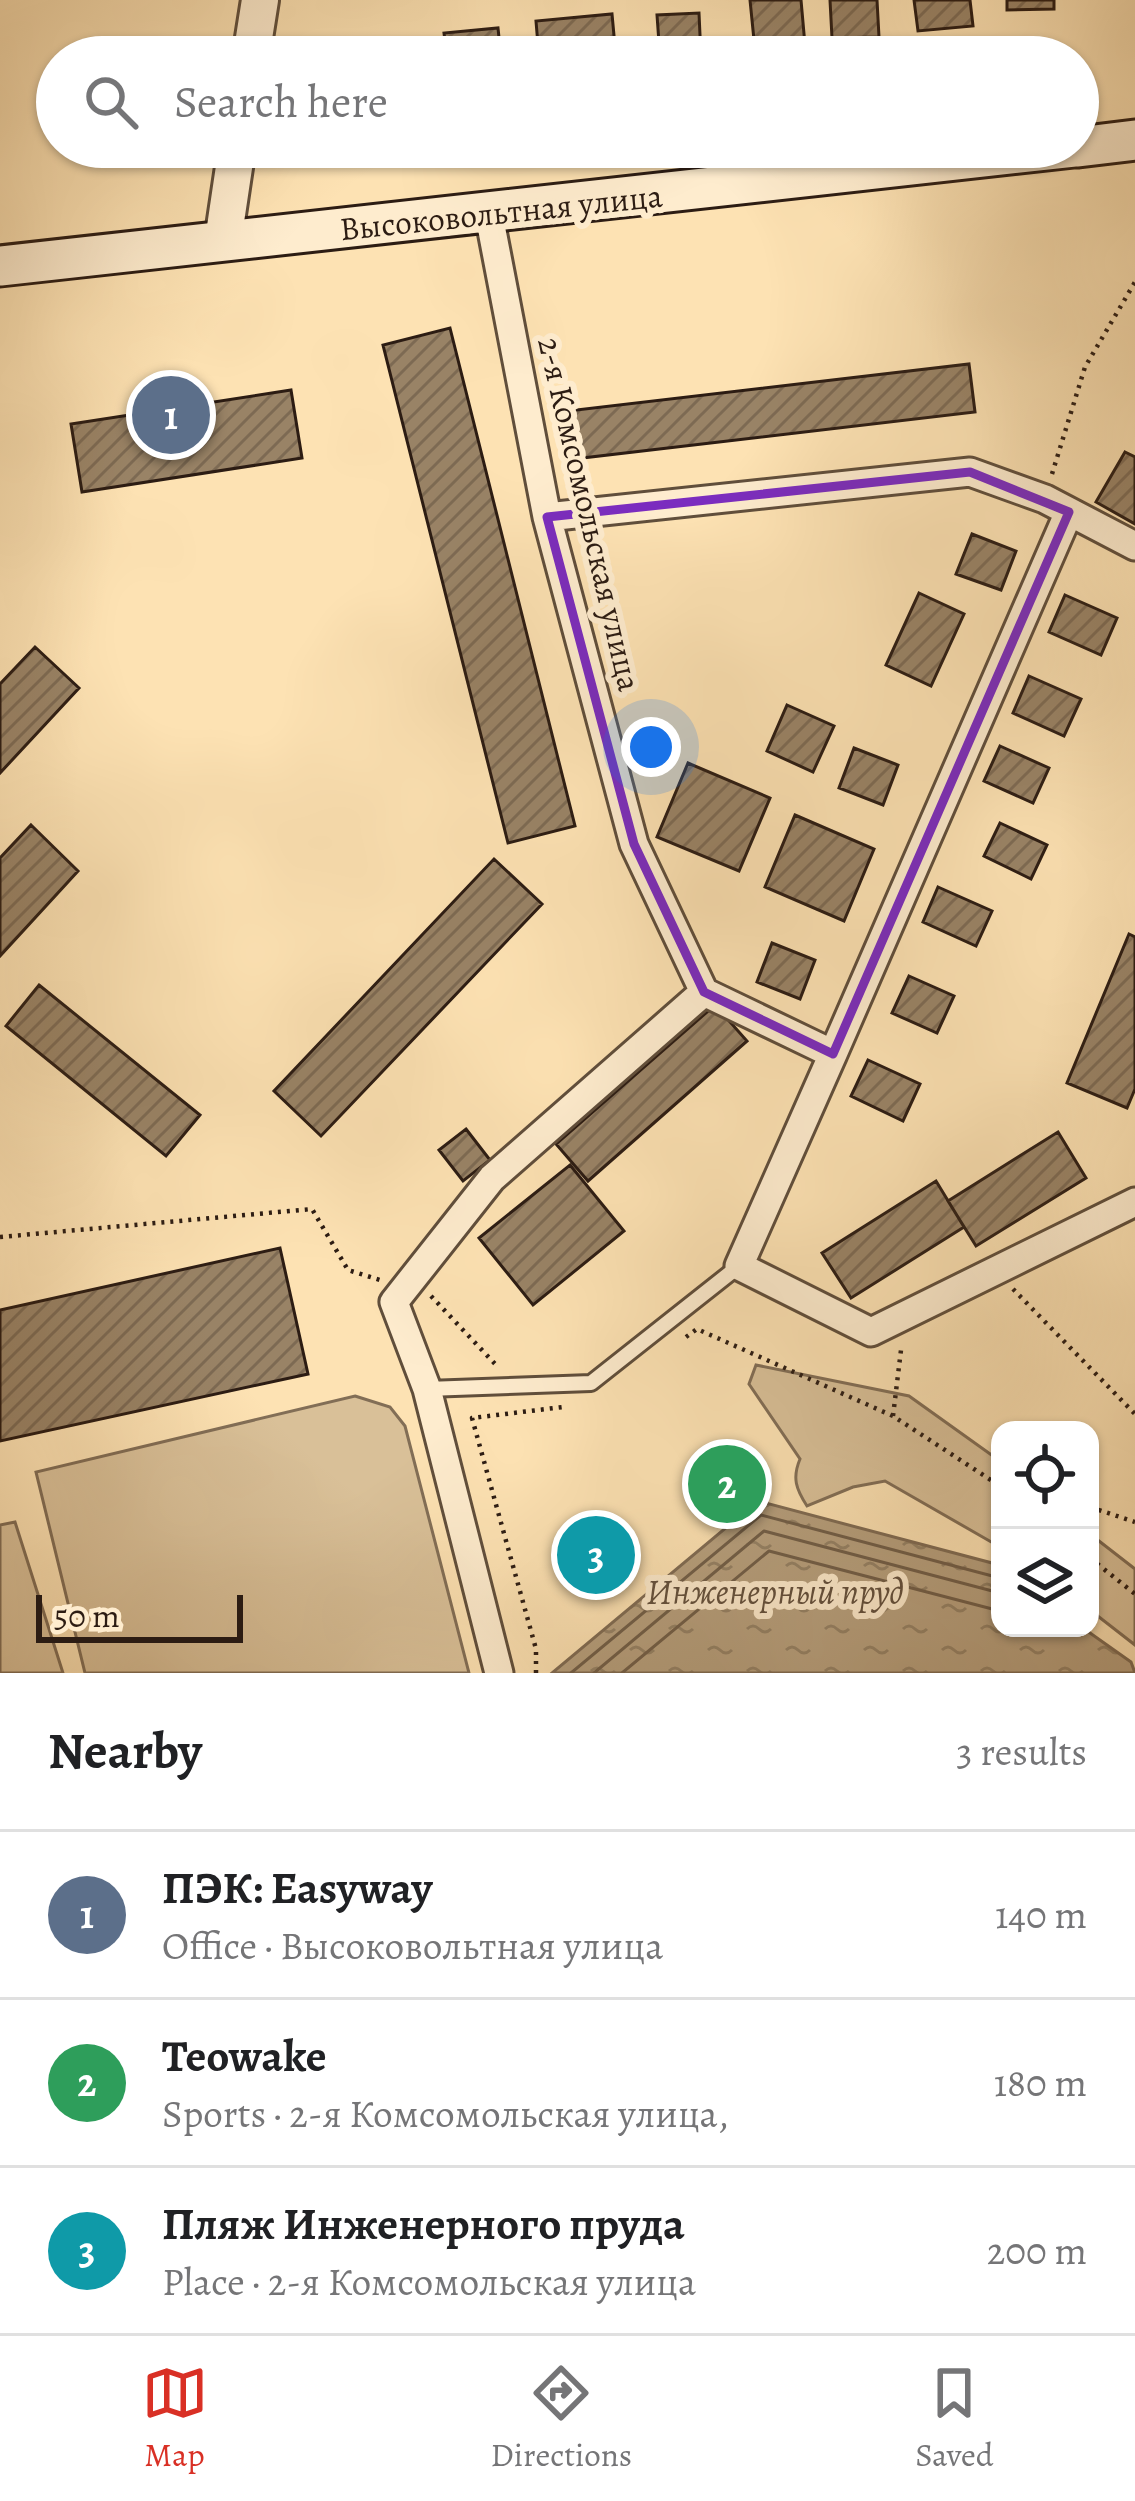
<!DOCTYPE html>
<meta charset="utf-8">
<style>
:root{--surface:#fff;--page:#f2f2f2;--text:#202124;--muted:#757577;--line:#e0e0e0;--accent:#d93025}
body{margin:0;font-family:Alegreya,serif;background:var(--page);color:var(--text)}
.controls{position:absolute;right:36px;bottom:36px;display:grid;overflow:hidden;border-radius:24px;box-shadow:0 3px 9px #0004}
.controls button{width:108px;height:108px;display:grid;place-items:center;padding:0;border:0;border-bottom:3px solid var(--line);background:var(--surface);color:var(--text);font:60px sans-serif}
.scale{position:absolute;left:36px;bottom:30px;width:207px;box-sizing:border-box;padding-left:12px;border:6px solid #2c1c13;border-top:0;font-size:33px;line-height:42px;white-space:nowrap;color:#2c1c13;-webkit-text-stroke:9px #feecce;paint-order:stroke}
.you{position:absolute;left:651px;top:747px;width:42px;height:42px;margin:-30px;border:9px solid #fff;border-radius:50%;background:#1a73e8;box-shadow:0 0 0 18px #1a73e833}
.badge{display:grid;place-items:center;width:78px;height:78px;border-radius:50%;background:var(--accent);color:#fff;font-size:39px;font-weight:700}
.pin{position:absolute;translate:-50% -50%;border:6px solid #fff;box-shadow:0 3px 12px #0006}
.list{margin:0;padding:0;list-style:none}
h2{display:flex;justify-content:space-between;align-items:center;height:156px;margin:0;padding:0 48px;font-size:51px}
h2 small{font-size:39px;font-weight:400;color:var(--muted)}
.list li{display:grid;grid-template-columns:78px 1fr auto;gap:36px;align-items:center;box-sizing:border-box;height:168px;padding:0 48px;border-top:3px solid var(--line)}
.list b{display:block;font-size:45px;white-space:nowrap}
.list p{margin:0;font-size:39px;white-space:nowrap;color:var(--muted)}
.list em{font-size:39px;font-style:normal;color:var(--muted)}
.icon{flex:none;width:66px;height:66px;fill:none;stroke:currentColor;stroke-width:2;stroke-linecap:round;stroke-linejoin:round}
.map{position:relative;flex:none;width:1135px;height:1673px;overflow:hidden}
.search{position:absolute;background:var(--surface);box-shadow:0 3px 9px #0004;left:36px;right:36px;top:36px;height:132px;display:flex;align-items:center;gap:30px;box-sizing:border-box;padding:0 42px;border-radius:66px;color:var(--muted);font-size:45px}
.sheet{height:660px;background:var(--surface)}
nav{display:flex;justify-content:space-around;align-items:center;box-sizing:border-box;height:168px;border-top:3px solid var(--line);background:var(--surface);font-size:33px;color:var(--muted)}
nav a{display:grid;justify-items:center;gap:6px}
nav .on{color:var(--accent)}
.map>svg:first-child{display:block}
.green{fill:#d9c098;stroke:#826e56;stroke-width:3}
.water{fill:url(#water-ripples);stroke:#7f6b53;stroke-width:3}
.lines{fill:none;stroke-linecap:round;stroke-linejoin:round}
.shore{stroke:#715e48;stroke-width:3}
.building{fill:url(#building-hatch);stroke:#2c1c13;stroke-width:3}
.service-casing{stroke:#604e3b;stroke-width:20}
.minor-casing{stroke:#604e3b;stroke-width:33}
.tertiary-casing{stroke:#604e3b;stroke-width:42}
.secondary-casing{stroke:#2c1c13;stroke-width:45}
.path{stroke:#2c1c13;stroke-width:4.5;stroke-dasharray:3 6;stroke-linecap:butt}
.service{stroke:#feecce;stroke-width:14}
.minor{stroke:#feecce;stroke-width:27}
.tertiary{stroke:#feecce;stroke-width:36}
.secondary{stroke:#feecce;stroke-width:39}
.marked{fill:none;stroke:#7b2cbf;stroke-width:9;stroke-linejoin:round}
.labels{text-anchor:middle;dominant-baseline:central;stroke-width:12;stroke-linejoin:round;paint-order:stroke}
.street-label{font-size:33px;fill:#2c1c13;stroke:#feecce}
.water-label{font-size:36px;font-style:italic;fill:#63503d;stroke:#feecce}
</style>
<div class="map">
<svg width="1135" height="1673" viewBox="0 0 1135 1673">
<defs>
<pattern id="water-ripples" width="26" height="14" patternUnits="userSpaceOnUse" patternTransform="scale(3)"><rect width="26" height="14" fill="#b69f7d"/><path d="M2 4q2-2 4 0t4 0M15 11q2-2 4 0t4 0" fill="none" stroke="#948165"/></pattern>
<pattern id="building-hatch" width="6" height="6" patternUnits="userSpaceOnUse" patternTransform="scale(3)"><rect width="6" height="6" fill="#998366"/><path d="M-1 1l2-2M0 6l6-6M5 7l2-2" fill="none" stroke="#7d6a53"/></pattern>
</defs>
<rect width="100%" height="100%" fill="#fde2b3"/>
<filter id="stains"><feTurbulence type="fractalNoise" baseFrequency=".00167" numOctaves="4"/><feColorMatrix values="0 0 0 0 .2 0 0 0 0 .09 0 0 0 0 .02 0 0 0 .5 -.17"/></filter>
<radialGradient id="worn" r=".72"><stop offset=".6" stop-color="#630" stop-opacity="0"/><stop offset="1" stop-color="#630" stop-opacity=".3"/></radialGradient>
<!-- green -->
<path class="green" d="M 756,1365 L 909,1396 L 1000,1461 L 1000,1547 L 885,1481 L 853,1487 L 807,1506 C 796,1489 792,1478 800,1459 L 749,1384 Z
M 355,1396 L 390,1407 L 405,1426 L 469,1673 L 85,1673 L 36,1472 Z
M 15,1522 L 63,1673 L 0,1673 L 0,1525 Z
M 1090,1534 L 1135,1569 L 1135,1645 L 1090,1610 Z"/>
<!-- water -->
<path class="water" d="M 758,1501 L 992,1563 L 1000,1569 L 1000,1628 L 1083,1628 L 1131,1662 L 1135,1673 L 552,1673 Z"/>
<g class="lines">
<!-- shore -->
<path class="shore" d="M 571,1673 L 761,1515 L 1000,1578
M 594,1673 L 764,1531 L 1000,1593
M 622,1673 L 769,1551 L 1000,1611"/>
</g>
<!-- building -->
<path class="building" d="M 750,0 L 801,0 L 805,45 L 755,50 Z
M 830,0 L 877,0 L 879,37 L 832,38 Z
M 914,0 L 970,0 L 973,26 L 918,31 Z
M 1007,0 L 1054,0 L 1054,9 L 1007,10 Z
M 699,13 L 701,57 L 660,57 L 657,15 Z
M 612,14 L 616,57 L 539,57 L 536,21 Z
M 498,28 L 501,57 L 447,57 L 444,33 Z
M 353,38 L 355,57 L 311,57 L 310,43 Z
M 450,328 L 575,826 L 508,843 L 383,345 Z
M 969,364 L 975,412 L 565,460 L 559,412 Z
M 291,390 L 302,458 L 82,492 L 71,424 Z
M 1125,452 L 1135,457 L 1135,524 L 1096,502 Z
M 972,534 L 1016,551 L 1001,590 L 956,574 Z
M 919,593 L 964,614 L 931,686 L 886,665 Z
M 1065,595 L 1117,618 L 1101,655 L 1049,632 Z
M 35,647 L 79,688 L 0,773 L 0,684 Z
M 1029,676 L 1081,699 L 1064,736 L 1013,713 Z
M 787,705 L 834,726 L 813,772 L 767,751 Z
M 1000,746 L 1049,768 L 1033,803 L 984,781 Z
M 854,748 L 898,765 L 883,805 L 839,788 Z
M 688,763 L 770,798 L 739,871 L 657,837 Z
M 795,815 L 874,849 L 844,921 L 765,887 Z
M 1000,823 L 1047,845 L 1031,879 L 984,856 Z
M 31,825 L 78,871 L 0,956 L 0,858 Z
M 494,859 L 542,904 L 321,1136 L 274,1091 Z
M 938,887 L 992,911 L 976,946 L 923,922 Z
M 1129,934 L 1135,937 L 1135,1089 L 1127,1108 L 1067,1083 Z
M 772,943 L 815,960 L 800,999 L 757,982 Z
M 909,976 L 954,996 L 937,1033 L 892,1013 Z
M 39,985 L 200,1115 L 166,1156 L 6,1026 Z
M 715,1005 L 747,1041 L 588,1181 L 556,1144 Z
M 868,1060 L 920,1084 L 903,1121 L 851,1096 Z
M 466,1129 L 490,1160 L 463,1181 L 439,1150 Z
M 1058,1132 L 1086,1178 L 976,1246 L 948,1201 Z
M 570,1165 L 624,1231 L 533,1305 L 479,1238 Z
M 936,1181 L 964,1227 L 851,1298 L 822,1253 Z
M 280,1248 L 308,1374 L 0,1441 L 0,1310 Z"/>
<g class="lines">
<!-- service casing -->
<g class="service-casing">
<path id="service" d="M 427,1389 L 591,1383 L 739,1266"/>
</g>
<!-- minor casing -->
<g class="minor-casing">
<path id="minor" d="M 489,215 L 547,517 L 634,844 L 704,992 L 492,1178 L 394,1302 L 427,1389 L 499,1673
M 547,517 L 970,472 L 1045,499 L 1135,546
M 704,992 L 833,1054 L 1069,512
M 833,1054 L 739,1266 L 871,1332 L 1135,1202"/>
</g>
<!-- tertiary casing -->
<g class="tertiary-casing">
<path id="tertiary" d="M 251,57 L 260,0
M 223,241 L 237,147"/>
</g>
<!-- secondary casing -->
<g class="secondary-casing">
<path id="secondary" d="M 1078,147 L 1135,140
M 0,266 L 1074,147"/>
</g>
<!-- path -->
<path class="path" d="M 1052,474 L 1085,367 L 1135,282
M 0,1237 L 312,1209 L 348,1270 L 380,1280
M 1013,1289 L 1135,1414
M 431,1296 L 497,1366
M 686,1337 L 697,1329 L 893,1416 L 1000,1486
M 893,1416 L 901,1350
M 1090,1507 L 1135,1522
M 1090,1558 L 1135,1594
M 536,1673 L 536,1649 L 472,1418 L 563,1407"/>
<!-- service -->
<use href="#service" class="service"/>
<!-- minor -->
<use href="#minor" class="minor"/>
<!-- tertiary -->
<use href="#tertiary" class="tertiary"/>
<!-- secondary -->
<use href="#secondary" class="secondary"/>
</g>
<!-- marked area -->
<path class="marked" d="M 970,472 L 1069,512 L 833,1054 L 704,992 L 634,844 L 547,517 Z"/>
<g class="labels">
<!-- street labels -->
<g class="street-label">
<text transform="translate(501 212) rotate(-6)">Высоковольтная улица</text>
<text transform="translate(590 514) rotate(77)">2-я Комсомольская улица</text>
</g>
<!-- water labels -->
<g class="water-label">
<text x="775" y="1591">Инженерный пруд</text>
</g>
</g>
<rect width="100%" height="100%" filter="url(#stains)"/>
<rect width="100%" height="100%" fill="url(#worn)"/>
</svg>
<div class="controls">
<button><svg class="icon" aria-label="locate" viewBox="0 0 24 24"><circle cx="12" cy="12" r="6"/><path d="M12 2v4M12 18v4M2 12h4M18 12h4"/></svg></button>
<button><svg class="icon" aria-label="layers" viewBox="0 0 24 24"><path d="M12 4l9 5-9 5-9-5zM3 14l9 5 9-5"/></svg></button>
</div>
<div class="scale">50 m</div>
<div class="you"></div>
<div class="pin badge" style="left:171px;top:415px;background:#5c6f8a">1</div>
<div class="pin badge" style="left:727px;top:1484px;background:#2e9e5b">2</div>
<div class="pin badge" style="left:596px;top:1555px;background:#0f9aa8">3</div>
<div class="search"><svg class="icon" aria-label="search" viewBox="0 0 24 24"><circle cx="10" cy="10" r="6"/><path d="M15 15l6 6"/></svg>Search here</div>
</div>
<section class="sheet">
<h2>Nearby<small>3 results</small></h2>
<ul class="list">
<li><span class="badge" style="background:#5c6f8a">1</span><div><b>ПЭК: Easyway</b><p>Office · Высоковольтная улица</p></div><em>140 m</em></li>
<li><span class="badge" style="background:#2e9e5b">2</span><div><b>Teowake</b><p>Sports · 2-я Комсомольская улица,</p></div><em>180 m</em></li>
<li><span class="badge" style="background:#0f9aa8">3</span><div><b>Пляж Инженерного пруда</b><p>Place · 2-я Комсомольская улица</p></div><em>200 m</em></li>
</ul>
</section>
<nav>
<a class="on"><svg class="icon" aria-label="map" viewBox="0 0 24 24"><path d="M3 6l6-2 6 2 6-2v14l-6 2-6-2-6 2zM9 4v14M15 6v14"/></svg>Map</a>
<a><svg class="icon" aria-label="directions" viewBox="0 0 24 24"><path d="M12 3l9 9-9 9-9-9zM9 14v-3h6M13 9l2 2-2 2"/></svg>Directions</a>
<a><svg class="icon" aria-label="saved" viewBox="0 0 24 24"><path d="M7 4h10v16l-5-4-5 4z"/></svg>Saved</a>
</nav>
